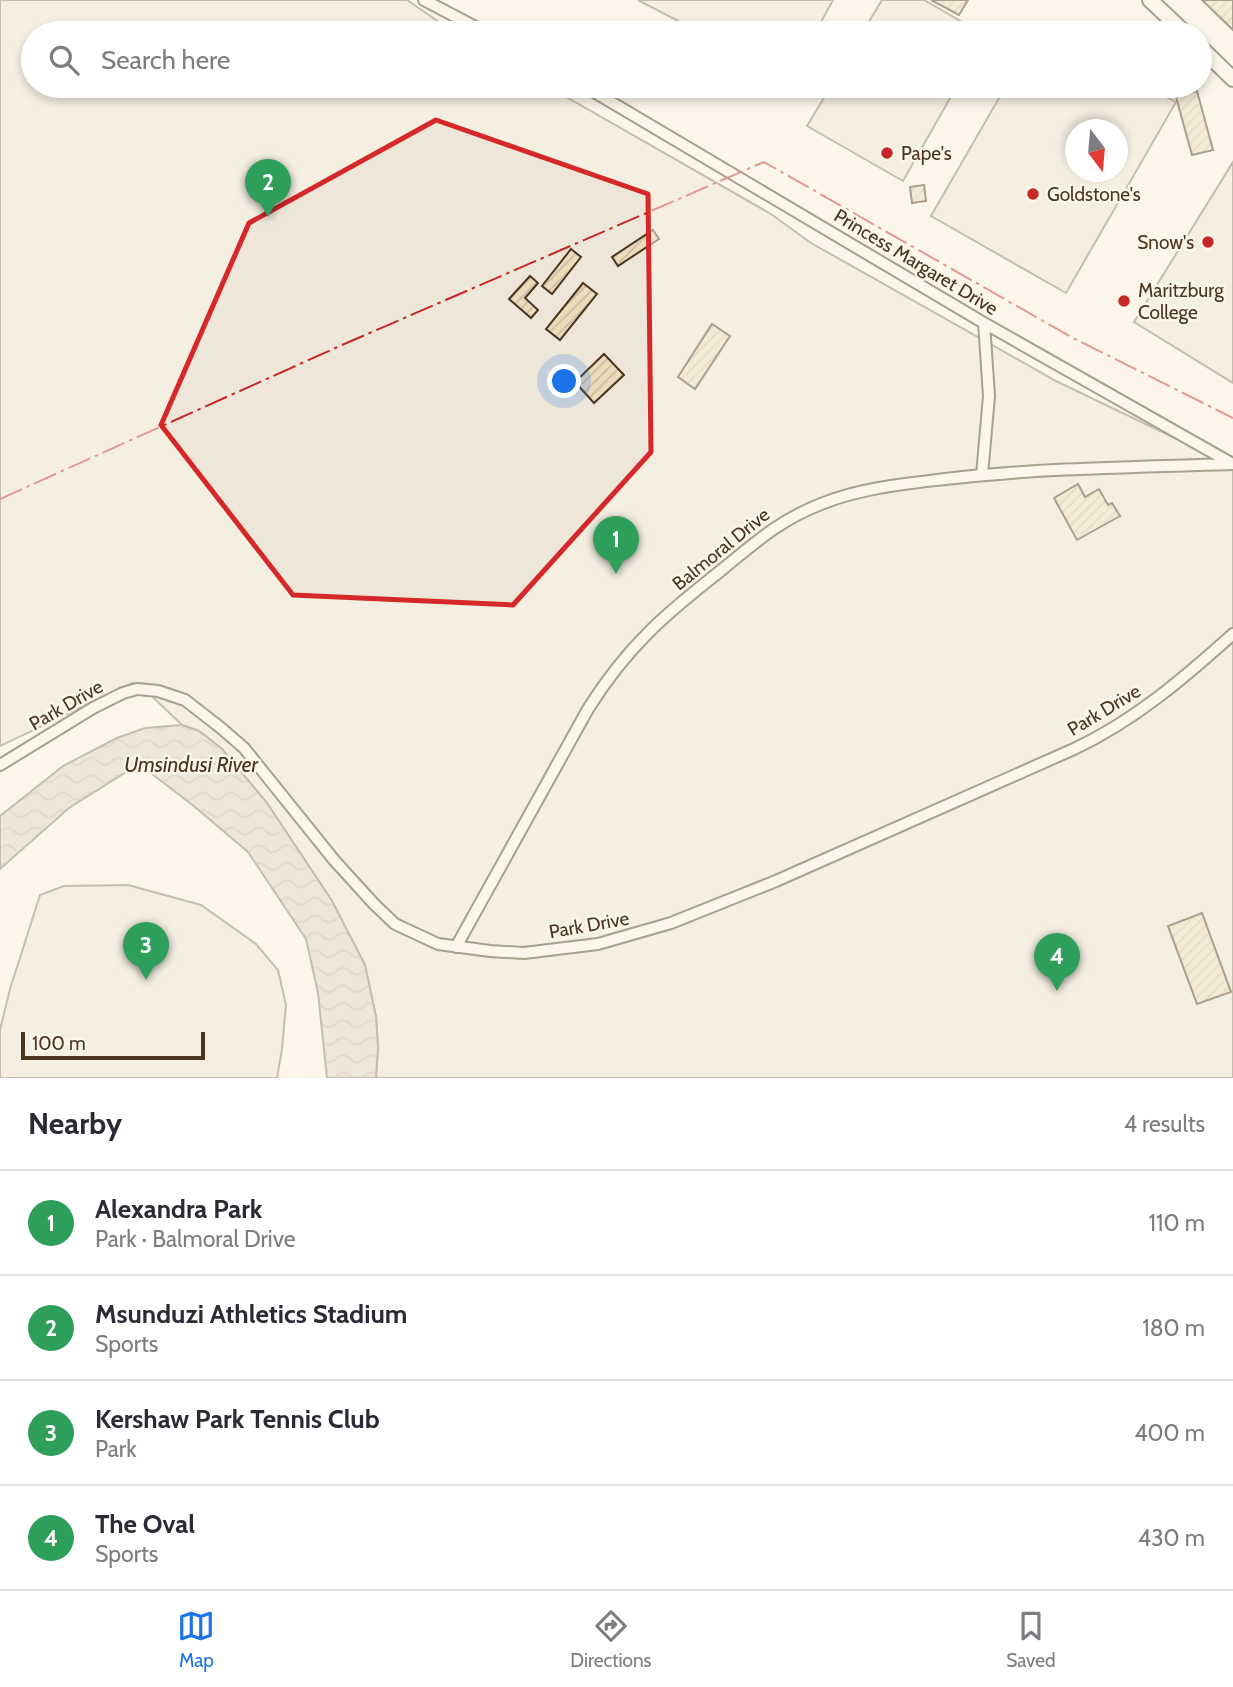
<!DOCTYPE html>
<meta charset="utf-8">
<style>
:root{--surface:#fff;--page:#f7f7f7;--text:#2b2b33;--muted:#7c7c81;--line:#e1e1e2;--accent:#1a73e8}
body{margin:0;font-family:Cabin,sans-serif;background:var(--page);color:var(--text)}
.compass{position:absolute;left:1065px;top:119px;width:63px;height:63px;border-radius:50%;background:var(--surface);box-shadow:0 4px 10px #0003;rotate:164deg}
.scale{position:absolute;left:21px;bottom:18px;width:184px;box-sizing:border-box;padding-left:7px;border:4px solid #4a3520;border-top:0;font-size:19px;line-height:24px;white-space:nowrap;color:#4a3520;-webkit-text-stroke:5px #fbf6e9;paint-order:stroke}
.you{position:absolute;left:565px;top:382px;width:24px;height:24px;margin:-18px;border:5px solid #fff;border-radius:50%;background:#1a73e8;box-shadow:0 0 0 10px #1a73e833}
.badge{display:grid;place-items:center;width:46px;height:46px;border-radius:50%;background:var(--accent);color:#fff;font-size:23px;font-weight:700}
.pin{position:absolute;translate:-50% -58px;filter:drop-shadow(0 2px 4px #0008)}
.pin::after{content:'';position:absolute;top:37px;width:24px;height:21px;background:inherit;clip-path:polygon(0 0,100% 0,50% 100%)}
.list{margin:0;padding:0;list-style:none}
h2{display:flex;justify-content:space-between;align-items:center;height:91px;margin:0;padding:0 28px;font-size:30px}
h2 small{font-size:23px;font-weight:400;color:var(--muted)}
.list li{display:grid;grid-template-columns:46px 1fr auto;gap:21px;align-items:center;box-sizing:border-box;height:105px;padding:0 28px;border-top:2px solid var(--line)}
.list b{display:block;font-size:26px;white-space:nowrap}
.list p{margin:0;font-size:23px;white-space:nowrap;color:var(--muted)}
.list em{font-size:23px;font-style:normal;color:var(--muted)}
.icon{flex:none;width:38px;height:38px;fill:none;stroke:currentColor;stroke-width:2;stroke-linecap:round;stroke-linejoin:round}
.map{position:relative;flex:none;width:1233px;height:1078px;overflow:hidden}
.search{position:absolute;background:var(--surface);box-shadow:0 4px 10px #0003;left:21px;right:21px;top:21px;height:77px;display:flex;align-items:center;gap:18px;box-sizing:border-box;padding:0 24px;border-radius:38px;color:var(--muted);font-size:26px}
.sheet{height:511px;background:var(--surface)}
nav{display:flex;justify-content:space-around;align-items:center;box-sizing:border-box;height:98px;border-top:2px solid var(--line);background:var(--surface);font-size:19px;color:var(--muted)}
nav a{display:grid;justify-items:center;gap:4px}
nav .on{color:var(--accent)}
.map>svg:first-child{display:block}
.green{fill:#ede6d9;stroke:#887966;stroke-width:2;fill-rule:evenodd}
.water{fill:url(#water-waves);stroke:#887966;stroke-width:2}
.building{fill:url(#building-hatch);stroke:#4a3520;stroke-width:2}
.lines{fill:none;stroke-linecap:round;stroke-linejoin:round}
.minor-casing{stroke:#4a3520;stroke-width:14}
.tertiary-casing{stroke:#4a3520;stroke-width:18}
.minor{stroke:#fbf6e9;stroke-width:10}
.tertiary{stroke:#fbf6e9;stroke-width:14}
.power{stroke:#c62828;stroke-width:2;stroke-dasharray:24 5 3.5 5;stroke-linecap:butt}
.marked{fill:none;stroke:#d62828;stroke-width:5;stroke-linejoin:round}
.poi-dot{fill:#c62828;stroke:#fbf6e9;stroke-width:2.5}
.labels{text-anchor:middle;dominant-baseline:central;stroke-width:5;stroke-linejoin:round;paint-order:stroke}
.poi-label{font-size:19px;fill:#4a3520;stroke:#fbf6e9;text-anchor:start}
.street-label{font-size:19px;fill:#4a3520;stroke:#fbf6e9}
.water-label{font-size:21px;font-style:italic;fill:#4a3520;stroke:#fbf6e9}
</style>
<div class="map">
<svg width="1233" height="1078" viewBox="0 0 1233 1078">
<defs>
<pattern id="water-waves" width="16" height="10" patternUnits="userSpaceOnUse" patternTransform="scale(1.75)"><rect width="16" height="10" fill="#dcd4c6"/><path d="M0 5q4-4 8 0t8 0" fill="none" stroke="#beb7aa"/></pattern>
<pattern id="building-hatch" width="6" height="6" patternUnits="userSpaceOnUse" patternTransform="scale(1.75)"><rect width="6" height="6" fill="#ecdcbc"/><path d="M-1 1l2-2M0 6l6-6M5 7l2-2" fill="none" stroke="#ccbda1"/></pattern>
</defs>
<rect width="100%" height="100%" fill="#fbf6e9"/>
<!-- green -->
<path class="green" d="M 0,0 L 407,0 L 455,33 L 33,33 L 33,86 L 547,86 L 771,214 L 811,243 L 1056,381 L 1233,466 L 1233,1078 L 376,1078 L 378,1047 L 376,1017 L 365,965 L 332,901 L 267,803 L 222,749 L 199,731 L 182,725 L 139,684 L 132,683 L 0,746 Z
M 638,0 L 833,0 L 815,33 L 701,33 Z
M 882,0 L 924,0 L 981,33 L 862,33 Z
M 831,86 L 957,86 L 903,181 L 807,126 Z
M 1006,86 L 1146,86 L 1176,102 L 1066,293 L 931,216 ZM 1076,130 L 1118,130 L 1118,172 L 1076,172 Z
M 1233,162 L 1233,383 L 1134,322 Z
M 128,885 L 201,905 L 256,944 L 278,970 L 286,1005 L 282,1049 L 277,1078 L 0,1078 L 0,1030 L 10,989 L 40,895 L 64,886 Z"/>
<!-- water -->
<path class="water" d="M 182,725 L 199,731 L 222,749 L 267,803 L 332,901 L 365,965 L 376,1017 L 378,1047 L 376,1078 L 327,1078 L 318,993 L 306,939 L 248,852 L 195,807 L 139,764 L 69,808 L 0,869 L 0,816 L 63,766 L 117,738 L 145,728 Z"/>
<!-- building -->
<path class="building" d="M 931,0 L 968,0 L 959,15 Z
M 1202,0 L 1233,0 L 1233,30 Z
M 1197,91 L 1213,150 L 1192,155 L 1176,97 Z
M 924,185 L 926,201 L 912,203 L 910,187 Z
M 653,230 L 659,239 L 618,266 L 612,257 Z
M 571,249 L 581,257 L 552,294 L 542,286 Z
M 530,276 L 538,283 L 525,298 L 538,310 L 531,318 L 509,299 Z
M 583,283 L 597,294 L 560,340 L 546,329 Z
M 712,324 L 730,336 L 695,389 L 678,377 Z
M 604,354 L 624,375 L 594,403 L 575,382 Z
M 1078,484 L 1085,497 L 1099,489 L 1108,505 L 1112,503 L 1120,516 L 1077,540 L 1054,498 Z
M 1202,913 L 1231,992 L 1197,1004 L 1168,926 Z"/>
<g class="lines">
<!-- minor casing -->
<g class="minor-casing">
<path id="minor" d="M 424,0 L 487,33
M 584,86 L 984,323 L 1231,463
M 982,475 L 989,396 L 984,323
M 0,765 L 93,708 L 123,693 L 137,689 L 158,691 L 185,700 L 221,728 L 244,748 L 334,860 L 374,904 L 395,924 L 438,944 L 490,951 L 524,953 L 598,944 L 671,923 L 776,881 L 1074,749 C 1134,721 1184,678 1233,634
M 456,947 L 588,709 C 605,682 624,657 647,634 C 670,610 698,589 724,568 C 757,541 780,520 821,504 C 861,488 903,484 945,479 C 1041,468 1137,467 1232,464"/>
</g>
<!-- tertiary casing -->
<g class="tertiary-casing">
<path id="tertiary" d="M 1150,0 L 1185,33
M 1200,47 L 1233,79"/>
</g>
<!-- minor -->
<use href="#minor" class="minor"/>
<!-- tertiary -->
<use href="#tertiary" class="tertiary"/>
<!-- power -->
<path class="power" d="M 0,499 L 342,345 L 764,162 L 1073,338 L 1233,418"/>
</g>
<!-- marked area -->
<path d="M0 0H1233V1078H0ZM 436,120 L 648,194 L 651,452 L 513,605 L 293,595 L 161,425 L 249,223 Z" fill="#fbf6e9" fill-opacity=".55" fill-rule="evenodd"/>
<path class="marked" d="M 436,120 L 648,194 L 651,452 L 513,605 L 293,595 L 161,425 L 249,223 Z"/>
<!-- markers -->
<g class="poi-dot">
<circle cx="887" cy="153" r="7"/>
<circle cx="1033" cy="194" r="7"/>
<circle cx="1208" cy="242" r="7"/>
<circle cx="1124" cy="301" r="7"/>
</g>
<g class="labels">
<!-- poi labels -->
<g class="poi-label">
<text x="901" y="153">Pape's</text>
<text x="1047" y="194">Goldstone's</text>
<text x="1194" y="242" text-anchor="end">Snow's</text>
<text x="1138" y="290">Maritzburg<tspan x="1138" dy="22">College</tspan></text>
</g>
<!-- street labels -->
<g class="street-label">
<text transform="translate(916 262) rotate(31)">Princess Margaret Drive</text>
<text transform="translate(721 549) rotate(-39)">Balmoral Drive</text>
<text transform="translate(66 705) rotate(-30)">Park Drive</text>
<text transform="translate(1104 710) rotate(-31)">Park Drive</text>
<text transform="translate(589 925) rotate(-10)">Park Drive</text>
</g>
<!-- water labels -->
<g class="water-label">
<text x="191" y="764">Umsindusi River</text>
</g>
</g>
</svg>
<svg class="compass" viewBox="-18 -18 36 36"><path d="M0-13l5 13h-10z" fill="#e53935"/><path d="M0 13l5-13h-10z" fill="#7c7c81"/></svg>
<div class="scale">100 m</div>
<div class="you"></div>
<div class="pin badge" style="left:616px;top:574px;background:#2e9e5b">1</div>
<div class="pin badge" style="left:268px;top:217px;background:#2e9e5b">2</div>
<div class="pin badge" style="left:146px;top:980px;background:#2e9e5b">3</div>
<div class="pin badge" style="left:1057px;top:991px;background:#2e9e5b">4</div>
<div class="search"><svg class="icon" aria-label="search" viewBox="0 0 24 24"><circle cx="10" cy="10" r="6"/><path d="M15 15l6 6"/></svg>Search here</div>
</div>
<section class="sheet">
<h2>Nearby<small>4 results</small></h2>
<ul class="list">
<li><span class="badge" style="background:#2e9e5b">1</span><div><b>Alexandra Park</b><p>Park · Balmoral Drive</p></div><em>110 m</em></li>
<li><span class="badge" style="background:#2e9e5b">2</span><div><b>Msunduzi Athletics Stadium</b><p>Sports</p></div><em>180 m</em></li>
<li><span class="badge" style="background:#2e9e5b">3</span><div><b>Kershaw Park Tennis Club</b><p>Park</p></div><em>400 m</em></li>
<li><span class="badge" style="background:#2e9e5b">4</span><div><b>The Oval</b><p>Sports</p></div><em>430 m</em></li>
</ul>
</section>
<nav>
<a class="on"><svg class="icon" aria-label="map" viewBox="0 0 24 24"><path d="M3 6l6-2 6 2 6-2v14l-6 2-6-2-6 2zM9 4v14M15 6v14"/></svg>Map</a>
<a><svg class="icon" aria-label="directions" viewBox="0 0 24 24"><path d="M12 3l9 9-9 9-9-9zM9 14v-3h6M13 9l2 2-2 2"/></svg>Directions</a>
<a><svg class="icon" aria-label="saved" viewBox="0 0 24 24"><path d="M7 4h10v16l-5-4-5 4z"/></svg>Saved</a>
</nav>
